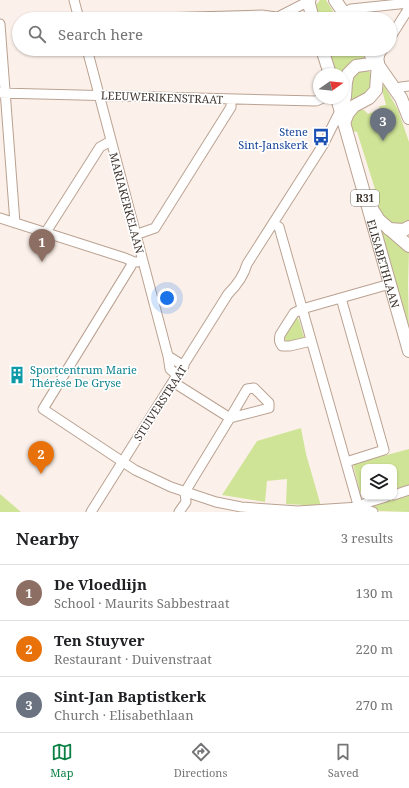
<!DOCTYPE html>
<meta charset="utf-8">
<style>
:root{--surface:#fff;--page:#f6f6f6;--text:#202124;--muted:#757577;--line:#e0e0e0;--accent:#0b8043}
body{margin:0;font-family:"Noto Serif",serif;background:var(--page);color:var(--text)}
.controls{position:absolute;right:12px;bottom:12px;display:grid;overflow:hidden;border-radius:8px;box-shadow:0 1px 3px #0004}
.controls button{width:36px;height:36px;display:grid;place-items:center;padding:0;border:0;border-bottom:1px solid var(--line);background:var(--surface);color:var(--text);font:20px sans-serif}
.compass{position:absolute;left:313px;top:68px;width:36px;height:36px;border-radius:50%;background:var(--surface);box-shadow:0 1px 3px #0004;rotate:76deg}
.you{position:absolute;left:167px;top:298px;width:14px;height:14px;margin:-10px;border:3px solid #fff;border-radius:50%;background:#1a73e8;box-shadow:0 0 0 6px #1a73e833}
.badge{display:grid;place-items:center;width:26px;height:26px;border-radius:50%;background:var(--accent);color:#fff;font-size:13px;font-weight:700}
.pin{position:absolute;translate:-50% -33px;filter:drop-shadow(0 1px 2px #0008)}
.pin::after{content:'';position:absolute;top:21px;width:14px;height:12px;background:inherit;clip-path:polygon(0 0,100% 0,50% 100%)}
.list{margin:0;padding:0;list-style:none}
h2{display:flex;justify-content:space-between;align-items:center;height:52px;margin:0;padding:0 16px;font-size:17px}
h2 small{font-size:13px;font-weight:400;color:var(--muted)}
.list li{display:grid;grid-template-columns:26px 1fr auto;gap:12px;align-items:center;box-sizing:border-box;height:56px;padding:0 16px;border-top:1px solid var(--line)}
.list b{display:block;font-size:15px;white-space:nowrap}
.list p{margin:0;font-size:13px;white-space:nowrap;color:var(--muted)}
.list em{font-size:13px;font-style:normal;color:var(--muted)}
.icon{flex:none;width:22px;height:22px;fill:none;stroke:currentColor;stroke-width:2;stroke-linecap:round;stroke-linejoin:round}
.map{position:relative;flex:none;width:409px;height:512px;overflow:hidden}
.search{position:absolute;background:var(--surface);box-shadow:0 1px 3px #0004;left:12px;right:12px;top:12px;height:44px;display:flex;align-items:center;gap:10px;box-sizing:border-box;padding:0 14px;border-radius:22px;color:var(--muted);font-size:15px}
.sheet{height:220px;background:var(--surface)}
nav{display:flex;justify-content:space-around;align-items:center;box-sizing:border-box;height:56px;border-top:1px solid var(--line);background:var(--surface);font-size:11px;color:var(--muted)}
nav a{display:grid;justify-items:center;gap:2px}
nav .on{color:var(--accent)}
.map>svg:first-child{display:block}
.green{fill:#d0e497}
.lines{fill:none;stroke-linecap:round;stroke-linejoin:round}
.minor-casing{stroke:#baa292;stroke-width:11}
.major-casing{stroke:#baa292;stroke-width:14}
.minor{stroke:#fff;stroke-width:9}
.major{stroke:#fff;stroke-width:12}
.labels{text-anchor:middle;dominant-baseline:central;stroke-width:3.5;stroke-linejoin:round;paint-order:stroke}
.shield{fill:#fff;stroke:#77706c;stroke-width:1}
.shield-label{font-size:10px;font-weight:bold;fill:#3d332d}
.street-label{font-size:11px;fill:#3d332d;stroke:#fff}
.transit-label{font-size:11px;fill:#164399;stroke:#fff;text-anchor:end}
.culture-label{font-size:11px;fill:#0d838f;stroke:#fff;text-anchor:start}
</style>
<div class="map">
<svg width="409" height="512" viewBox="0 0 409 512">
<rect width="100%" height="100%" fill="#fcf1ea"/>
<!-- green -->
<path class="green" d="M 320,0 L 326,0 L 333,11 C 332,19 324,19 318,16 L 316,5 Z
M 326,49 L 358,49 L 365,59 L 343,74 L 333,74 Z
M 366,69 L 372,74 L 371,91 L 351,101 L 348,99 L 354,72 Z
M 384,85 L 398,110 L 409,142 L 409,225 L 398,227 C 382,217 377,207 368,191 L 375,189 L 357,132 L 352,131 C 350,121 351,117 359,110 L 364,110 L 368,114 L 378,110 L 380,106 L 386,105 L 382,90 Z
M 379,227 L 409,249 L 408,284 L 409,335 Z
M 297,317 L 299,320 L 304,337 L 304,340 L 287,343 L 284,337 L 295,318 Z
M 301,428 L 306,454 L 321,506 L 286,504 L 287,479 L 267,481 L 265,502 L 222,495 L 257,441 Z
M 409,449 L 409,485 L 394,489 L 394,467 L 364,467 L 364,495 L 360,492 L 353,464 Z
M 0,494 L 21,512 L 0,512 Z
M 409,494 L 409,512 L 380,511 L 369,506 Z"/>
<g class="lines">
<!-- minor casing -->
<g class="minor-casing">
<path id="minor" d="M 74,0 L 79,19
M 278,17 L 311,0
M 120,19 L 262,15 L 290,19
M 333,19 L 351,9 L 409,3
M 0,24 L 15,223
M 390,38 L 409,8
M 87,49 L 168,356 L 170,369 L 177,375
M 378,63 L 380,54 L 383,49
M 395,89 L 401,87 L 409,86
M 0,93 L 316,101 L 323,98
M 0,218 L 125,258 L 134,262 L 137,262
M 273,223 L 279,227 L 360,512
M 46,232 L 100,147 L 111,141
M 135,235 L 155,228 L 231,107 L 231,99
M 132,261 L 131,266 L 43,409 L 135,470 L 171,487 L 216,502 L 241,507 L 298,511 L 359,507 L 366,503 L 386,497
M 341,298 L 384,450 L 346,462
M 311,341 L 290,346 L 282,346 C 279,342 279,340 280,335 L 294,313 L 302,309 L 390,284
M 168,356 L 184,366
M 173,382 L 230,418 L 247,389 L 254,388 L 269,403 L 269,408 L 230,418 L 185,492
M 394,495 L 409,490
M 359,507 L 373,512
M 91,512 L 228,294 C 237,285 244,275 247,264 L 323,145 L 340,111
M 179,512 L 186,502 L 185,492"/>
</g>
<!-- major casing -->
<g class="major-casing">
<g id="major">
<path d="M 308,0 L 313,19"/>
<path d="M 335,0 L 348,19"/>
<path d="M 322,49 L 330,74"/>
<path d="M 367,49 L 401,98 L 409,118"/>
<path id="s1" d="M 337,98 L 409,351"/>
<path d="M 341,110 L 345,97 L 346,82 L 348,74 L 356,66 L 378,63"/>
<path d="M 344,123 L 348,113 L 354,106 L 369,98 L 376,90 L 378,63"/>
<path d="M 372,209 L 379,220 L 409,246"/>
<path d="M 389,229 L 404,230 L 409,227"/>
</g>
</g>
<!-- minor -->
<use href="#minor" class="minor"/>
<!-- major -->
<use href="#major" class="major"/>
</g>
<!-- icons -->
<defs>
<g id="bus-bare" transform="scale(1.38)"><path d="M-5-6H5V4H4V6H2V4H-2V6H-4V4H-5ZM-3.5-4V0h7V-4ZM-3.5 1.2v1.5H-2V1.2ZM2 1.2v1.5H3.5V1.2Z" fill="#1a4fb4" stroke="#fff" stroke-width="2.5" paint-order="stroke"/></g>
<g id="building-bare" transform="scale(1.38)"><path d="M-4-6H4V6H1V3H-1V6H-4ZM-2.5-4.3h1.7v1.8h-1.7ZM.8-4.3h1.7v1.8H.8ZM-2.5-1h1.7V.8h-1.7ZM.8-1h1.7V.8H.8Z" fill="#0f9aa8" stroke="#fff" stroke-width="2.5" paint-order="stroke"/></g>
</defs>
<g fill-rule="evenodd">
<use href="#bus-bare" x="321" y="137"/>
<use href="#building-bare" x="17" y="375"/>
</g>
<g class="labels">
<!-- shield labels -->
<rect class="shield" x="351" y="190" width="28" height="16" rx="3"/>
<g class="shield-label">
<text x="365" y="198">R31</text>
</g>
<!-- street labels -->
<g class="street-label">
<text transform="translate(162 97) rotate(2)">LEEUWERIKENSTRAAT</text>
<text transform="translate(127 203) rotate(75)">MARIAKERKELAAN</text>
<text stroke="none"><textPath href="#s1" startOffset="172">ELISABETHLAAN</textPath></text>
<text transform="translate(160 403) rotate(-57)">STUIVERSTRAAT</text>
</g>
<!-- transit labels -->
<g class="transit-label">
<text x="308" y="131">Stene<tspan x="308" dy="13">Sint-Janskerk</tspan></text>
</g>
<!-- culture labels -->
<g class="culture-label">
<text x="30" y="369">Sportcentrum Marie<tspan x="30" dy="13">Thérèse De Gryse</tspan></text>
</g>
</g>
</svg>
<div class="controls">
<button><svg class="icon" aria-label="layers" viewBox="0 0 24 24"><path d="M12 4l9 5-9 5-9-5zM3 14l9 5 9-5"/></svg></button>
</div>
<svg class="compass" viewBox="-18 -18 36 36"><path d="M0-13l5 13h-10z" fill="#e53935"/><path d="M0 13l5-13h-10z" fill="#757577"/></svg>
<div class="you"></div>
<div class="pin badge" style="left:42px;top:262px;background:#8d6e63">1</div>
<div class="pin badge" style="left:41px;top:474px;background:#e8710a">2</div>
<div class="pin badge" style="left:383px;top:141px;background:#6b7280">3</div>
<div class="search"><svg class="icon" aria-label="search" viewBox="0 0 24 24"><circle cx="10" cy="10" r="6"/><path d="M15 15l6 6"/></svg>Search here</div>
</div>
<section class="sheet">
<h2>Nearby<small>3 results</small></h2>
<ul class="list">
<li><span class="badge" style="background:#8d6e63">1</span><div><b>De Vloedlijn</b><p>School · Maurits Sabbestraat</p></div><em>130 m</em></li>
<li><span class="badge" style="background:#e8710a">2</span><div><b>Ten Stuyver</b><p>Restaurant · Duivenstraat</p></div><em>220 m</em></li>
<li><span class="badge" style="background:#6b7280">3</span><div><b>Sint-Jan Baptistkerk</b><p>Church · Elisabethlaan</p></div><em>270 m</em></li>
</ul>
</section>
<nav>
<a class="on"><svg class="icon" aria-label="map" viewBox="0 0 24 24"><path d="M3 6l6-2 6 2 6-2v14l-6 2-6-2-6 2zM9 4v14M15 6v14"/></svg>Map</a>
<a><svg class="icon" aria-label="directions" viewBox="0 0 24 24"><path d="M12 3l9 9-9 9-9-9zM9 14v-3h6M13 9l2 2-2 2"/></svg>Directions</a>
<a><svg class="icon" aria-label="saved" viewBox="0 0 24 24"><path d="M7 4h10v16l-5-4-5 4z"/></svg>Saved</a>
</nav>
